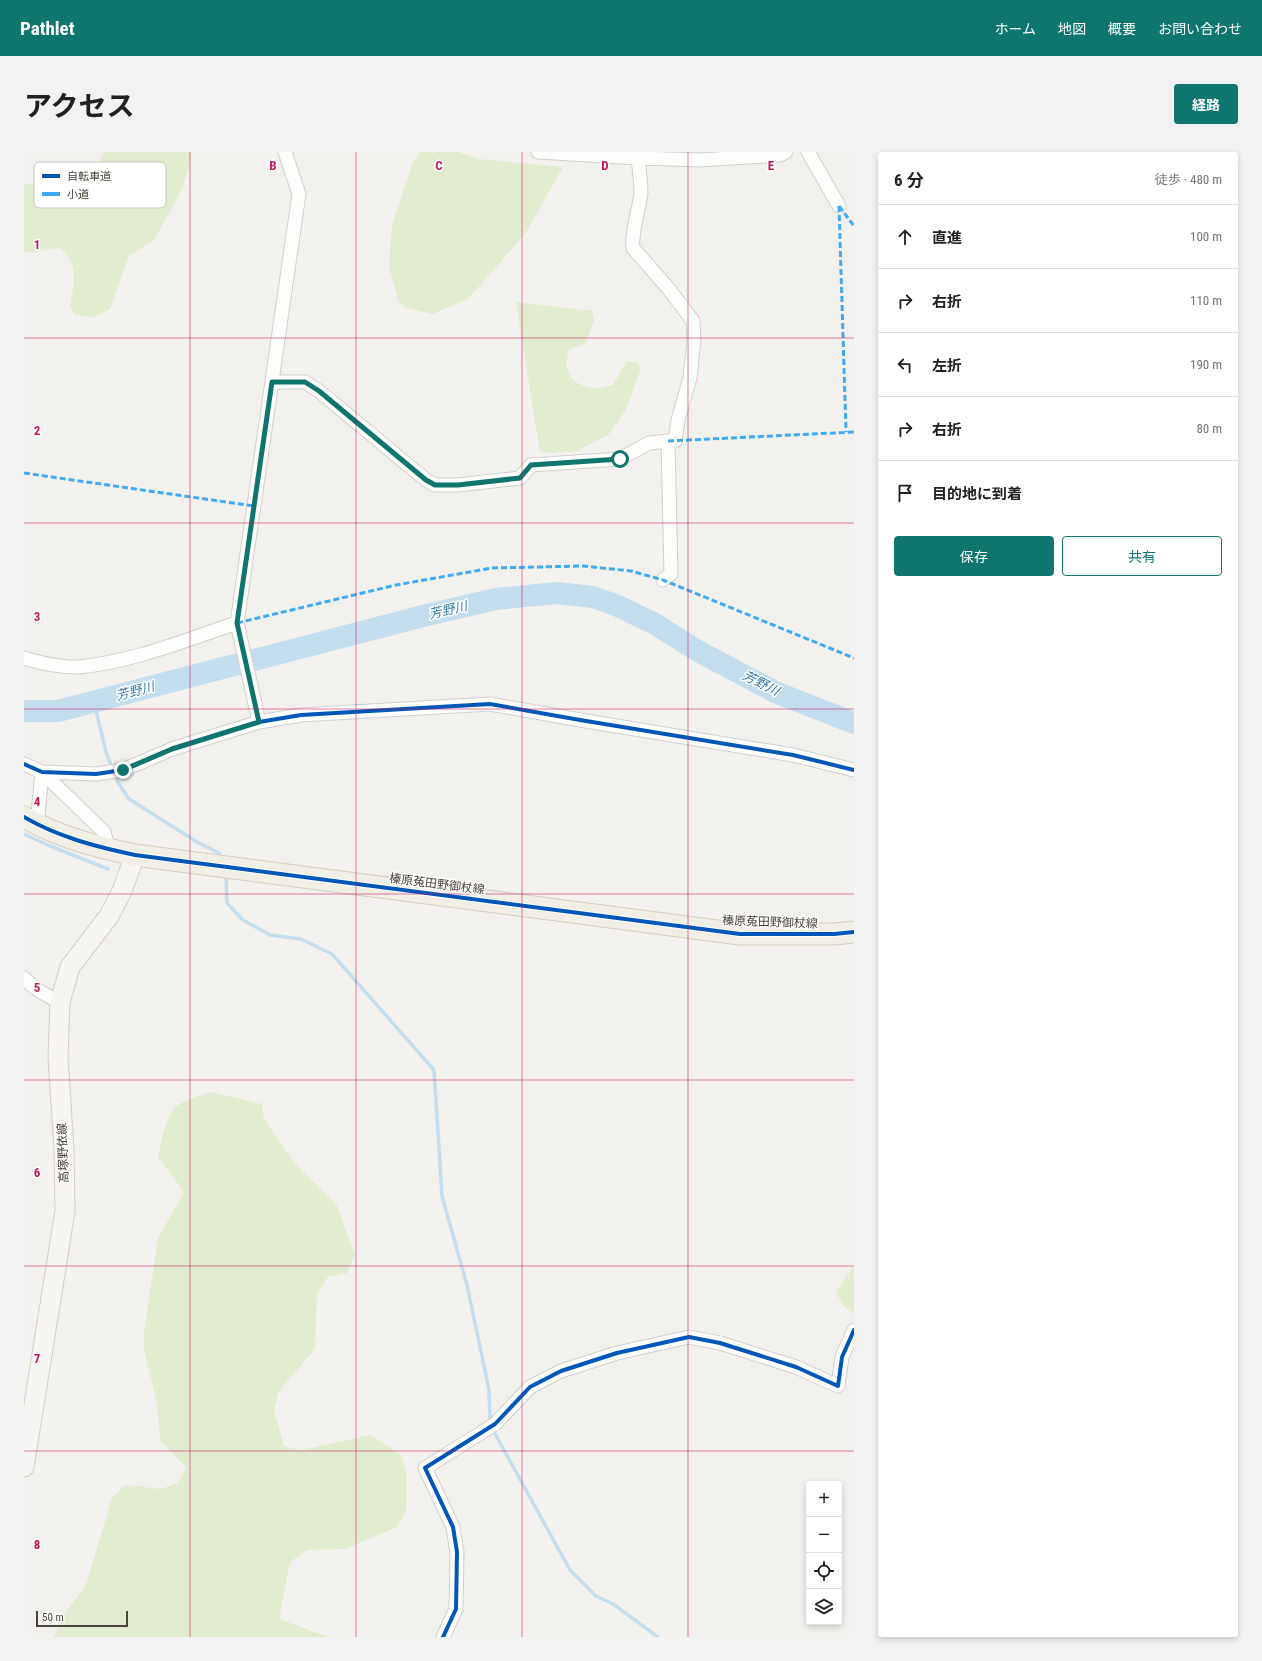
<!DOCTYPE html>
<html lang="ja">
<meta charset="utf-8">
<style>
:root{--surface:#fff;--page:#f2f2f2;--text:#202124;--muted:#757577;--line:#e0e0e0;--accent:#0f766e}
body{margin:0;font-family:"Roboto Condensed","Noto Sans JP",sans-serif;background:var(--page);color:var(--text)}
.controls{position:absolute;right:12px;bottom:12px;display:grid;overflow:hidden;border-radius:4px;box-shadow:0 2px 6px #0003}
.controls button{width:36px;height:36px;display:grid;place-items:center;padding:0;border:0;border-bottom:1px solid var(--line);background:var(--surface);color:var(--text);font:20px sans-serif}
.scale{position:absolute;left:12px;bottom:10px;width:92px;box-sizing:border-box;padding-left:4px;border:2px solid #49433a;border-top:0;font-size:11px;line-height:14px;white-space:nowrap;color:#49433a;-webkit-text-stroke:3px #fff;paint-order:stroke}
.stop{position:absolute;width:12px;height:12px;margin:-9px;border:3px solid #0f766e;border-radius:50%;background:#fff}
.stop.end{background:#0f766e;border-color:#fff;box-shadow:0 1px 4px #0008}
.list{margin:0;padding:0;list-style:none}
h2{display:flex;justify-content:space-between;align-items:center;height:52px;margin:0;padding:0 16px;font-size:17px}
h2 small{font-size:13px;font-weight:400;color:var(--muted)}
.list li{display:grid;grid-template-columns:26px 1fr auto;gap:12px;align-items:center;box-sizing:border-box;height:64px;padding:0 16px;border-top:1px solid var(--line)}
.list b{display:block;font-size:15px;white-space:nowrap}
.list em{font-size:13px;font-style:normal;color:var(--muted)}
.actions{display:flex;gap:8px;padding:12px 16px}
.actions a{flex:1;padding:9px 0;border:1px solid var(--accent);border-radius:4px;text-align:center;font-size:14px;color:var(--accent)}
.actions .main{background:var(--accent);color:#fff}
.icon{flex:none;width:22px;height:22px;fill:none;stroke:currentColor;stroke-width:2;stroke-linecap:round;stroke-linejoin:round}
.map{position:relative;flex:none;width:830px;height:1485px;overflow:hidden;border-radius:4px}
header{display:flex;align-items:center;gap:24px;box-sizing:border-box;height:56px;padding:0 20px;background:var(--accent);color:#fff}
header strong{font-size:19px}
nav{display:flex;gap:22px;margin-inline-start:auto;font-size:14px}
.intro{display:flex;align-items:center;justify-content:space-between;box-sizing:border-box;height:96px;padding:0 24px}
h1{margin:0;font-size:28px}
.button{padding:10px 18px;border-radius:4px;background:var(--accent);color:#fff;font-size:14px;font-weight:700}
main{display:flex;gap:24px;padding:0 24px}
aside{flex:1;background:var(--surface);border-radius:4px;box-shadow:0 2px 6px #0003}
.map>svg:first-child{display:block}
.green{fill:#e1ebd0}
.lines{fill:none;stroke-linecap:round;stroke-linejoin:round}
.stream{stroke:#c3dded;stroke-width:3.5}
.river{stroke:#c3dded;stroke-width:22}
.street-casing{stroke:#d1cfcc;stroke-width:15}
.secondary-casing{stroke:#d2cec5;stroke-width:21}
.primary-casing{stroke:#d4ccbd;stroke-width:23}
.street{stroke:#fdfdfc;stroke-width:13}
.secondary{stroke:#f6f5f1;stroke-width:19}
.primary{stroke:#f1eee6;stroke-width:21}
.quiet{stroke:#3fa9f5;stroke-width:3;stroke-dasharray:6 3;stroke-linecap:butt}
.cycleway-casing{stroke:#fff;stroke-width:6}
.cycleway{stroke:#0057b8;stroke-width:4}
.route{stroke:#0f766e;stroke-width:5}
.grid{fill:none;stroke:#c2185b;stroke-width:1;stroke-opacity:0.55}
.labels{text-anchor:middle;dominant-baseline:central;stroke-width:3;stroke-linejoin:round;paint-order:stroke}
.street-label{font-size:12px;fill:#49433a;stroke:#fff}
.water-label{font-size:13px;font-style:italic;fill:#377ba8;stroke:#fff}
.key{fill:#fff;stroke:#c8c7c4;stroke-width:1}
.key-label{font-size:11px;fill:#49433a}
.grid-label{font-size:13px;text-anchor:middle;font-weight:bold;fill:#c2185b;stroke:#fff;stroke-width:3;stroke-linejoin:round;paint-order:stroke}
</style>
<header>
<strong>Pathlet</strong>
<nav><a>ホーム</a><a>地図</a><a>概要</a><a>お問い合わせ</a></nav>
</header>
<div class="intro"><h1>アクセス</h1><a class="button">経路</a></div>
<main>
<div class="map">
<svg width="830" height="1485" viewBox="0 0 830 1485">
<rect width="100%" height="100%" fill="#f3f1ee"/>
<!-- green -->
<path class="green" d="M 81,0 L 167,0 L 167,9 L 158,38 L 130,88 L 105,104 L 86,157 L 69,166 L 51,163 L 46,155 C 49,132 57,113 36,96 L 0,101 L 0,33 L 23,28 L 60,32 L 67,26 Z
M 396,0 L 435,0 L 454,7 L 539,15 L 501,82 L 444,147 L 408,162 L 382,156 L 375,150 L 365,114 L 368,73 L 389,10 Z
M 492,150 L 568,159 L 570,168 L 562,191 L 545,198 C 538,219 547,233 569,236 C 575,237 583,234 589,233 L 603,209 L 613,210 L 617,217 L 602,258 L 584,283 L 551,300 L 516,301 Z
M 186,940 L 238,952 L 240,967 L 271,1012 L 312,1052 L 331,1103 L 323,1121 L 304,1125 L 293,1141 L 291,1197 L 255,1239 L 250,1258 L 260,1294 L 277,1298 L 347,1283 L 377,1303 L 383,1322 L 382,1359 L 373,1375 L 321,1397 L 283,1398 L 266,1410 L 255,1467 L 305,1485 L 30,1485 L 39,1464 L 62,1433 L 88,1346 L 101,1333 L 137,1337 L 154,1331 L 162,1316 L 136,1288 L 133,1252 L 120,1198 L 120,1180 L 134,1086 L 160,1040 L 134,1005 C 137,992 142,959 154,953 C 164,947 176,944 186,940 Z
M 830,1114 L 830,1162 L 819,1154 L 812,1139 Z"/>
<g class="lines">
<!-- stream -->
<path class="stream" d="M 70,550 L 82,600 L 93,629 L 105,647 L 173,690 L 195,701 L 197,707
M 0,682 L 26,694 L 84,717
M 202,723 L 203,751 L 219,768 L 246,783 L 277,787 L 308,802 L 410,918 L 418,1044 L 443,1133 L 465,1238 L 466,1266 L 470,1280 L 546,1418 L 572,1444 L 589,1452 L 634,1485"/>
<!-- river -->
<path class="river" d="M 0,559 L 34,559 L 403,463 L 472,447 L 533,441 L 569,445 L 594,454 L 631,472 L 674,499 L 751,540 L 830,571"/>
<!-- street casing -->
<g class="street-casing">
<path id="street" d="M 514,0 L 614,6 L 676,8 L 756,3 L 762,0
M 614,0 C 614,13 617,27 617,41 C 615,58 607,80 609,96 L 644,136 L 669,169 L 670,187 L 666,226 L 654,268 L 651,289
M 784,0 L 815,54
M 248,230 L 281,230 L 295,239 L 402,328 L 411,333 L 434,333 L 496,326 L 507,313 L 596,307 L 625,291 L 644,289 L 647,422 L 639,428
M 0,506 C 17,511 36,516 54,515 C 109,510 161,488 213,471
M 235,570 L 213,471 L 275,42 L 261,0
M 0,612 L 18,620 L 72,622 L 99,618 L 148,597 L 235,570 L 277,563 L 466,552 L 556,568 L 769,603 L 830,618
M 18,620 L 80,680 L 85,698
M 13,673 L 18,620
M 0,826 C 11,838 22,843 36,850
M 419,1485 L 432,1457 L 433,1400 L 429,1375 L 401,1316 L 471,1272 L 506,1235 L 537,1219 L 593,1201 L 665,1185 L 696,1191 L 772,1215 L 814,1234 L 818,1205 L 830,1178"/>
</g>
<!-- secondary casing -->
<g class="secondary-casing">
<path id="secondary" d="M 0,1315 L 41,1059 L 40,998 L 34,905 L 36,850 L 46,815 L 85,764 L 98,739 L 111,703"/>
</g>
<!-- primary casing -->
<g class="primary-casing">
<path id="primary" d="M 0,665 C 34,685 73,695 111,703 L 716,782 L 810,782 L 830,780"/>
</g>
<!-- street -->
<use href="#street" class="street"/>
<!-- secondary -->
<use href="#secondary" class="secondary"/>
<!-- primary -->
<use href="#primary" class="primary"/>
<!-- quiet -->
<path class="quiet" d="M 815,54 L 822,280
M 815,54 L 830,74
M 644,289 L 830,280
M 0,321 L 230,354
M 213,471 L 372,433 L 468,416 L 559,414 L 607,419 L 639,428 L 830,506"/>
<!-- cycleway casing -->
<g class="cycleway-casing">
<path id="cycleway" d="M 0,612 L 18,620 L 72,622 L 99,618 L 148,597 L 235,570 L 277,563 L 466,552 L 556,568 L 769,603 L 830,618
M 0,665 C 34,685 73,695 111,703 L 716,782 L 810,782 L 830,780
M 419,1485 L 432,1457 L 433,1400 L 429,1375 L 401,1316 L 471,1272 L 506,1235 L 537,1219 L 593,1201 L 665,1185 L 696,1191 L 772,1215 L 814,1234 L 818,1205 L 830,1178"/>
</g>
<!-- cycleway -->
<use href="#cycleway" class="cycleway"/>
</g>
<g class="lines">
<!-- route -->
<path class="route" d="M 99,618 L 148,597 L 235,570 L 213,471 L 248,230 L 281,230 L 295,239 L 402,328 L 411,333 L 434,333 L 496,326 L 507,313 L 596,307"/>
</g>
<!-- grid -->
<path class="grid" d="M 166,0 L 166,1485M 332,0 L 332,1485M 498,0 L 498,1485M 664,0 L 664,1485M 0,186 L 830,186M 0,371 L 830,371M 0,557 L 830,557M 0,742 L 830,742M 0,928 L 830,928M 0,1114 L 830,1114M 0,1299 L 830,1299"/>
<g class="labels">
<!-- street labels -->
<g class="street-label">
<text transform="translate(413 732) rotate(7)">榛原菟田野御杖線</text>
<text transform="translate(746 770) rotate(2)">榛原菟田野御杖線</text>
<text transform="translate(39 1001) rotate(-92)">高塚野依線</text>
</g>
<!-- water labels -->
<g class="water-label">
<text transform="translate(424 458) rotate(-13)">芳野川</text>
<text transform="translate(737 531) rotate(27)">芳野川</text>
<text transform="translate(111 539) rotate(-15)">芳野川</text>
</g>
</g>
<!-- legend -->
<rect x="10" y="10" width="132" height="46" rx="6" class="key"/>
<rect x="18" y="22" width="18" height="4" fill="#0057b8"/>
<rect x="18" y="40" width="18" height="4" fill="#3fa9f5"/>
<g class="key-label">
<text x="43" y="28">自転車道</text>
<text x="43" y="46">小道</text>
</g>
<g class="grid-label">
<text x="249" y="18">B</text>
<text x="415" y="18">C</text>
<text x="581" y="18">D</text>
<text x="747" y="18">E</text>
<text x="13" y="97">1</text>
<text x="13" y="283">2</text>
<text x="13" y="469">3</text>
<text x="13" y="654">4</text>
<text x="13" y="840">5</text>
<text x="13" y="1025">6</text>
<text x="13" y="1211">7</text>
<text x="13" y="1397">8</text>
</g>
</svg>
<div class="controls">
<button>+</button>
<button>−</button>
<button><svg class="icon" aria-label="locate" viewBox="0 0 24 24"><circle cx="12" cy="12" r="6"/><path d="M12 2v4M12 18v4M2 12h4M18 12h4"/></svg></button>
<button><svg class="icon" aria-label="layers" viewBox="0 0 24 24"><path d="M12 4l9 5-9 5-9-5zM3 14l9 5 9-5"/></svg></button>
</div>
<div class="scale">50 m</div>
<div class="stop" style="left:596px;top:307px"></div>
<div class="stop end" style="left:99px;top:618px"></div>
</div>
<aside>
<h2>6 分<small>徒歩 · 480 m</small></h2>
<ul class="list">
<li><svg class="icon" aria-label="ahead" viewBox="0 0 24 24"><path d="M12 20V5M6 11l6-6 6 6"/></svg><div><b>直進</b></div><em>100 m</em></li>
<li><svg class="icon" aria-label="right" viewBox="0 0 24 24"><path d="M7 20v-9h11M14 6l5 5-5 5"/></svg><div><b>右折</b></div><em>110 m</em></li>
<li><svg class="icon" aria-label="left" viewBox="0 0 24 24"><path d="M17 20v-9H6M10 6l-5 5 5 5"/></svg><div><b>左折</b></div><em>190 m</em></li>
<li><svg class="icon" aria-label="right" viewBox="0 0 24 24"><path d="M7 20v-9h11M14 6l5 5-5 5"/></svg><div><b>右折</b></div><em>80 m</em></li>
<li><svg class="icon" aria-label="arrive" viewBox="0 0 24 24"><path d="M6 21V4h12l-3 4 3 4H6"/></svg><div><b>目的地に到着</b></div></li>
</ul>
<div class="actions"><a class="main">保存</a><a>共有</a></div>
</aside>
</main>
